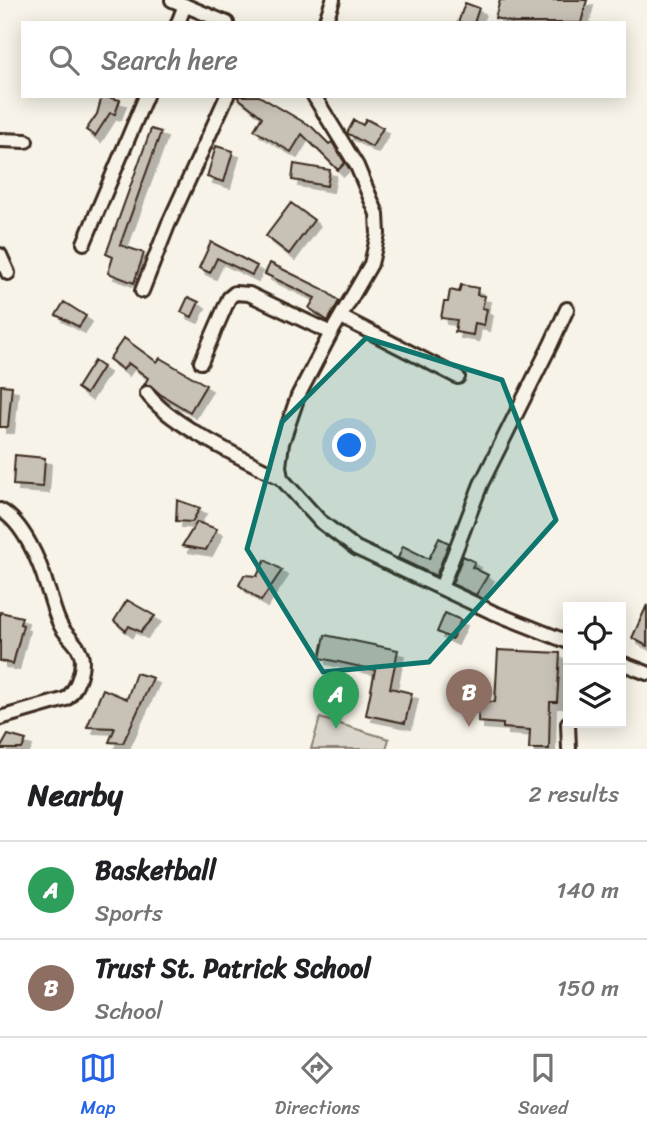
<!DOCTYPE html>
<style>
:root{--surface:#fff;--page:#f6f6f6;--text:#202124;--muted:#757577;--line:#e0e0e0;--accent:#2563eb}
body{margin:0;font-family:Sriracha,sans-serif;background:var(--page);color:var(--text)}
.controls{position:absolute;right:21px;bottom:21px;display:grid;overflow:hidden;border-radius:0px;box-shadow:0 4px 18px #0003}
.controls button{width:63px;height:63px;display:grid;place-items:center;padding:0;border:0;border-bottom:2px solid var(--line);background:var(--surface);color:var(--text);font:35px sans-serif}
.you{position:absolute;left:350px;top:446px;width:24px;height:24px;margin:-18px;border:5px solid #fff;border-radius:50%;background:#1a73e8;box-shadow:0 0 0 10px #1a73e833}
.badge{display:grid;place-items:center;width:46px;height:46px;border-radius:50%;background:var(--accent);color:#fff;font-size:23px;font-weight:700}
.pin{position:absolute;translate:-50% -58px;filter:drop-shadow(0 2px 4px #0008)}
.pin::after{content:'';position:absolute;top:37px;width:24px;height:21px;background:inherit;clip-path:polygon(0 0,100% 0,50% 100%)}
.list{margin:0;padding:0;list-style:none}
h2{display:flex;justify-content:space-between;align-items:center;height:91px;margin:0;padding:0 28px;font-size:30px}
h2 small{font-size:23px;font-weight:400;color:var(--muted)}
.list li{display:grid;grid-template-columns:46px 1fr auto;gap:21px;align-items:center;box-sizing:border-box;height:98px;padding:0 28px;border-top:2px solid var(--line)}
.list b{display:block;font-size:26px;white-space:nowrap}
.list p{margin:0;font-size:23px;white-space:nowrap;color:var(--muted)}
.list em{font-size:23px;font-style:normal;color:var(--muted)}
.icon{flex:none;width:38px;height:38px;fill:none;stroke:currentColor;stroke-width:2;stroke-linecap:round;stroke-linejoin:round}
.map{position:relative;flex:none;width:647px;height:749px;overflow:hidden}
.search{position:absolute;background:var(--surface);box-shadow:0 4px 18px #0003;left:21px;right:21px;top:21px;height:77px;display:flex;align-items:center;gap:18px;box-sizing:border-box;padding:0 24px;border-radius:0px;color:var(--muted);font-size:26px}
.sheet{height:287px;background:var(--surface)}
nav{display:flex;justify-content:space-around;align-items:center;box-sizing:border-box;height:98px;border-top:2px solid var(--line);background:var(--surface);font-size:19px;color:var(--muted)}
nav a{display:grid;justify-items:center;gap:4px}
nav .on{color:var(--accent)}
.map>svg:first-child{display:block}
.green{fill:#dbd6cb;stroke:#8b8074;stroke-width:2}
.building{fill:#c8c1b6;stroke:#3b2a1e;stroke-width:2;filter:url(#shadow)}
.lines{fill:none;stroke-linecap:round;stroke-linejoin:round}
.street-casing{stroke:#3b2a1e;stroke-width:18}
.street{stroke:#f7f3e8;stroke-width:12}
.marked{fill:#0f766e;fill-opacity:0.2;stroke:#0f766e;stroke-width:5;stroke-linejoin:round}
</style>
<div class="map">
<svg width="647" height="749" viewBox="0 0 647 749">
<defs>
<filter id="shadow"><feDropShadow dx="6" dy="6" stdDeviation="0" flood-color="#0004"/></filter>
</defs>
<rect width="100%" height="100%" fill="#f7f3e8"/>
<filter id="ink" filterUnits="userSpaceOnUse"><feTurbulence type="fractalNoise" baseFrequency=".0143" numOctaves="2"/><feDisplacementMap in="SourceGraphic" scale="14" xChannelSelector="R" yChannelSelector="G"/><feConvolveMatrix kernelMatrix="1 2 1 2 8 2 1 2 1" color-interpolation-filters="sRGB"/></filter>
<g filter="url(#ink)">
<!-- green -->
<path class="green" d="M 320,718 L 389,739 L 386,749 L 311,749 Z"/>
<!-- building -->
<path class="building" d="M 500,0 L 587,0 L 581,23 L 514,23 L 495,18 Z
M 465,3 L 479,8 L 474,23 L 458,23 Z
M 102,96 L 120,100 L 115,114 L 110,113 L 95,136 L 86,130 L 97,114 Z
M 236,96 L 259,96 L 312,127 L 329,144 L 332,142 L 345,163 L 338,170 L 302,134 L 291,152 L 254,130 L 262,117 Z
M 366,119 L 383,128 L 372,147 L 347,133 L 354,120 L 363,125 Z
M 151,129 L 161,132 L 120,245 L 144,253 L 134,283 L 108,273 L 113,257 L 106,254 Z
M 216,146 L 233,151 L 224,182 L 207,177 Z
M 294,164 L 330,170 L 327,186 L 292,180 Z
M 291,203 L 314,220 L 289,254 L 266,236 Z
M 211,242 L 257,266 L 252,275 L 217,258 L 210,273 L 199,268 Z
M 270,263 L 323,289 L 339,301 L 328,321 L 309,308 L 315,298 L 265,274 Z
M 461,285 L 478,288 L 477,295 L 485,296 L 482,308 L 487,309 L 484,325 L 475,323 L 473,335 L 455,332 L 457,320 L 441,318 L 444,302 L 448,302 L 450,290 L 459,292 Z
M 188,297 L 199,302 L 192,317 L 181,312 Z
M 64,302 L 86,316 L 79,327 L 56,315 Z
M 124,338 L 157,362 L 160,358 L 206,385 L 190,412 L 160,394 L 150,385 L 144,385 L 148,378 L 128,363 L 123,370 L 109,359 Z
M 94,361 L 103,367 L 86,394 L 77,388 Z
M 1,385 L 12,386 L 8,427 L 0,427 Z
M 15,455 L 45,458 L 43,487 L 13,485 Z
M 177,500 L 200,508 L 192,522 L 176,521 Z
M 197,522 L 217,529 L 206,550 L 182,546 Z
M 439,538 L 449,543 L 436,576 L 398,558 L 403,546 L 429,559 Z
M 463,556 L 475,562 L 472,567 L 488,575 L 476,595 L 452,584 Z
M 265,560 L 282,570 L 261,601 L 239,585 L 244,575 L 257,576 Z
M 127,600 L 155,616 L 141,632 L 129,626 L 126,631 L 114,621 Z
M 647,605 L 647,646 L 632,638 Z
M 0,612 L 22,617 L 20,624 L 23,625 L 13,664 L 0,661 Z
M 445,613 L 461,620 L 452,639 L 437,632 Z
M 325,635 L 398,650 L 390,688 L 412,693 L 405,723 L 366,715 L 375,670 L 320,658 Z
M 498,650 L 560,653 L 557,702 L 550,702 L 549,749 L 529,749 L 530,730 L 503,728 L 503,724 L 478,722 L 479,701 L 495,702 Z
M 136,673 L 153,678 L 123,743 L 109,742 L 115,728 L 87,727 L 103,689 L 127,699 Z
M 8,735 L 26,740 L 22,749 L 0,749 Z"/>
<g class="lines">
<!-- street casing -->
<g class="street-casing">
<path id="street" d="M 172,0 L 227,23
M 178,23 L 185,5
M 325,23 L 333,0
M 314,96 L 357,166 L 377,214 L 378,234 L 371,264 L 331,333 L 298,396 L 282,443 L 279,466 L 281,478 L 320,521 L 356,548 L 492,612 L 568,642
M 0,140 L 26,141
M 84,243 L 146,96
M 0,255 L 8,273
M 142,291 L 168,225 L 227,96
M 341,317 L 458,377
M 201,362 L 229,298 L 235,293 L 249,294 L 331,333
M 147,393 C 168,424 246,460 281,478
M 0,510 C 23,522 40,562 47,587 C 52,600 55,617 62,628 C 69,639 81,646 82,660 C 82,674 76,690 66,699 L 0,718
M 441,588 L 481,484 L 551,344 L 567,309
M 621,663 L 647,673
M 568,723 L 569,749"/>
</g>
<!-- street -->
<use href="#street" class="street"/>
</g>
</g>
<!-- marked area -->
<path class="marked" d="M 366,338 L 502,380 L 556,520 L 429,662 L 323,672 L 247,549 L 282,422 Z"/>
</svg>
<div class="controls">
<button><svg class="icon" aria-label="locate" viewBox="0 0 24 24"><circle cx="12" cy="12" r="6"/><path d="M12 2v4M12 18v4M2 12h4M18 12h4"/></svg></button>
<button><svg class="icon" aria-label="layers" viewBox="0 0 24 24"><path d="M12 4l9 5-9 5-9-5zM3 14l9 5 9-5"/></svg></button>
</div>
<div class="you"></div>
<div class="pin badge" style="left:336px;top:729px;background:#2e9e5b">A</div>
<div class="pin badge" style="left:469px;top:727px;background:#8d6e63">B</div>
<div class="search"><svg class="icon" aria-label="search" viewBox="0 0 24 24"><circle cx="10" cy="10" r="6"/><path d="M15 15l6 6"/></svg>Search here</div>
</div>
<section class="sheet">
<h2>Nearby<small>2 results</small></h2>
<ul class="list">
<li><span class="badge" style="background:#2e9e5b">A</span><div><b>Basketball</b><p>Sports</p></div><em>140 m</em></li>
<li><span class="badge" style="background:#8d6e63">B</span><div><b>Trust St. Patrick School</b><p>School</p></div><em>150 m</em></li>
</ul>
</section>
<nav>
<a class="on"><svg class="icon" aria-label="map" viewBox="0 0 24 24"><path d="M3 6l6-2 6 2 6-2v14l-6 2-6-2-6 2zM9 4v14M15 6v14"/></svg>Map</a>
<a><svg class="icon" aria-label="directions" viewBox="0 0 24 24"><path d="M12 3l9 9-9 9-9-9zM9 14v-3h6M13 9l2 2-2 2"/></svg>Directions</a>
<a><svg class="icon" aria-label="saved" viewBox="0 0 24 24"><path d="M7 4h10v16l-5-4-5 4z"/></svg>Saved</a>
</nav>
